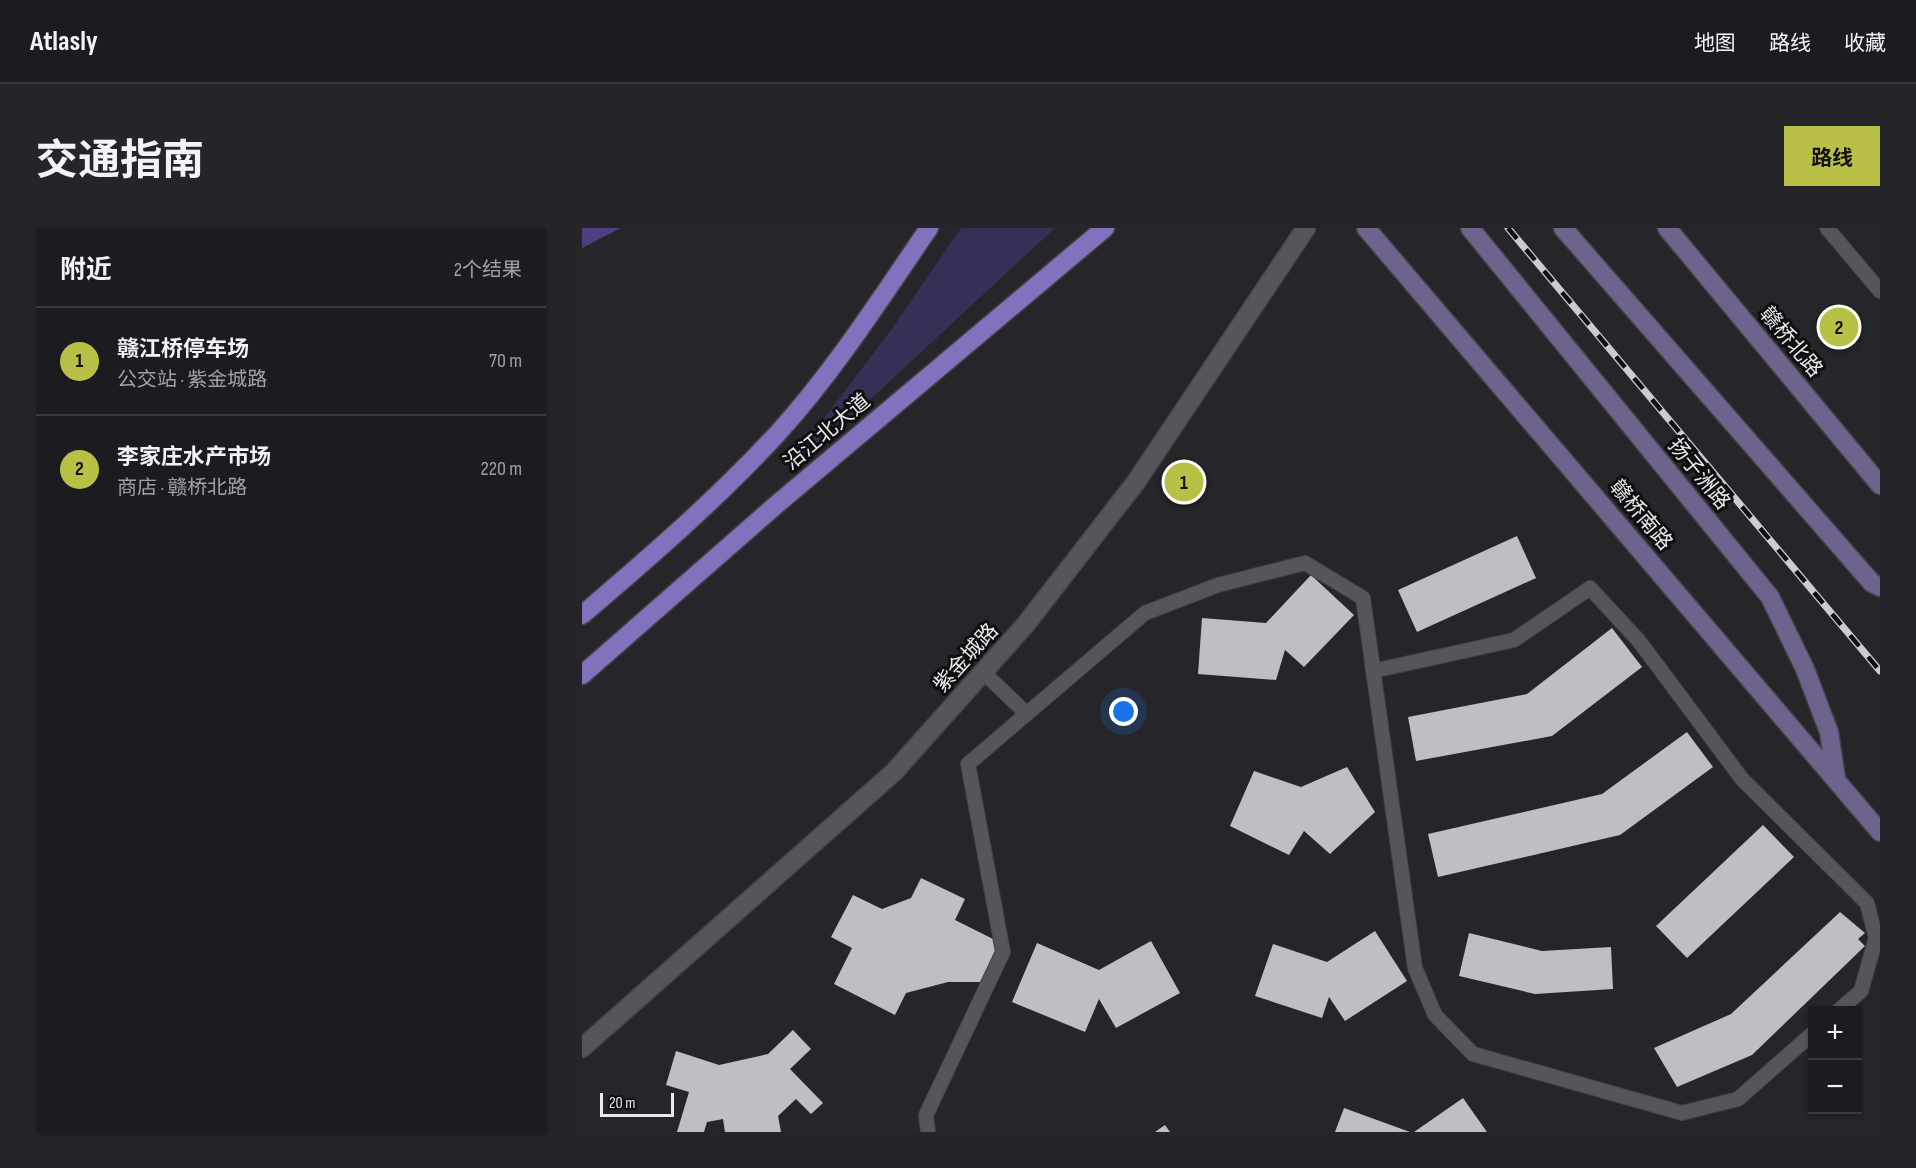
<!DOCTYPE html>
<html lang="zh">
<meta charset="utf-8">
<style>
:root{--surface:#1c1c20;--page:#252529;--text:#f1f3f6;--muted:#a0a1a5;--line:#3a3a3e;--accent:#b9c046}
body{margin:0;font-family:"Sofia Sans Condensed","Noto Sans SC",sans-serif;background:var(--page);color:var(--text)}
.controls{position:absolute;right:18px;bottom:18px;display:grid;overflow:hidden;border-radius:0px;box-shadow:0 2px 4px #0004}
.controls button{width:54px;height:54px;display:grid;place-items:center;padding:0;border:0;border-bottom:2px solid var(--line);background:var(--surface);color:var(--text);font:30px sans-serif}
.scale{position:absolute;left:18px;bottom:15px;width:74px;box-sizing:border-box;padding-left:6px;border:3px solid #e9e9ec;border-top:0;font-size:16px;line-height:21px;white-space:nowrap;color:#e9e9ec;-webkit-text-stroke:4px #0f0f11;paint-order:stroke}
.you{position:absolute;left:542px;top:484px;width:21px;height:21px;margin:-15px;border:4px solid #fff;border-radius:50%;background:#1a73e8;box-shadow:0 0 0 9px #1a73e833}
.badge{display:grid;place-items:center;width:39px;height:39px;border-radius:50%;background:var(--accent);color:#111;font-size:20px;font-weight:700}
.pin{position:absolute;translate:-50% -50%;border:3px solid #fff;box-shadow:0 2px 6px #0006}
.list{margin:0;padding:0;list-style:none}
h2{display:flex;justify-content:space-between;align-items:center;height:78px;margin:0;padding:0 24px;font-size:26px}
h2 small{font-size:20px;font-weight:400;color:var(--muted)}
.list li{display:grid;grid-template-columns:39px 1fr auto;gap:18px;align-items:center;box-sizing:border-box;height:108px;padding:0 24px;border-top:2px solid var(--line)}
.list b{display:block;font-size:22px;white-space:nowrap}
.list p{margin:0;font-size:20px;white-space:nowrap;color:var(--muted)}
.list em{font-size:20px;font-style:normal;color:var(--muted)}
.map{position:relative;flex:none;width:1298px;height:904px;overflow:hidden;border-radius:0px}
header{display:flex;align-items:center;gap:36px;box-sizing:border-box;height:84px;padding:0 30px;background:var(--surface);border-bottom:2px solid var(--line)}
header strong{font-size:28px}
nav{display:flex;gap:33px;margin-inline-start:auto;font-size:21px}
.intro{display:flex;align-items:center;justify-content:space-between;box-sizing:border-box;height:144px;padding:0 36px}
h1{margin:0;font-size:42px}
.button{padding:15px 27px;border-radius:0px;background:var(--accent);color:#111;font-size:21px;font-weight:700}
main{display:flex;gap:36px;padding:0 36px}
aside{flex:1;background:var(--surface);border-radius:0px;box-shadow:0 2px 4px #0004}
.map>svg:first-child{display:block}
.green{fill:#372f55}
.water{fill:#4e3e7e}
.building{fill:#bfbec5}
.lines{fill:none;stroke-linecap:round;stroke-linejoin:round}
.service-casing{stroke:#434347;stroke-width:16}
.minor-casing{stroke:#434347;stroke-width:21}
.secondary-casing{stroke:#434347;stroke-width:21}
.primary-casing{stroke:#434347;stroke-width:21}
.service{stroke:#56555b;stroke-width:14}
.minor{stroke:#56555b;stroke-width:18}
.secondary{stroke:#6d638c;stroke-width:18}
.primary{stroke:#8471bd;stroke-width:18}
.rail-casing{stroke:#cccccf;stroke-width:7}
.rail{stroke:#0f0f11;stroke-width:4.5;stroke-dasharray:14;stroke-linecap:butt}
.labels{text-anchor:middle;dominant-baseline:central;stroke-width:6;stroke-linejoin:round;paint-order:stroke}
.street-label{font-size:21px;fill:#e9e9ec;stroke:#0f0f11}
</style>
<header>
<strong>Atlasly</strong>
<nav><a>地图</a><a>路线</a><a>收藏</a></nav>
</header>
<div class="intro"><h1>交通指南</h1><a class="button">路线</a></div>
<main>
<aside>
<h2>附近<small>2个结果</small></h2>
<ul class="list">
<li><span class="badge">1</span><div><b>赣江桥停车场</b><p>公交站 · 紫金城路</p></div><em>70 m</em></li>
<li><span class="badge">2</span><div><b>李家庄水产市场</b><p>商店 · 赣桥北路</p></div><em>220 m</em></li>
</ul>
</aside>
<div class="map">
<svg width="1298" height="904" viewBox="0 0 1298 904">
<rect width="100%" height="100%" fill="#26262a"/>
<!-- green -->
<path class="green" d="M 379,0 L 473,0 L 225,230 L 218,222 L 309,102 Z"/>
<!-- water -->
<path class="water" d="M 0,0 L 39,0 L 0,20 Z"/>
<!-- building -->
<path class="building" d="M 935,308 L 954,350 L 835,404 L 816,362 Z
M 729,347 L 772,387 L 722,439 L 703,422 L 694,452 L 616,446 L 620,390 L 684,395 Z
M 1030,400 L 1060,439 L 970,508 L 834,533 L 826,489 L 945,466 Z
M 1105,504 L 1131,539 L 1038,607 L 856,649 L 846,606 L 1020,566 Z
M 765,539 L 793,584 L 748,626 L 722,603 L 707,627 L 648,598 L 672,543 L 719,559 Z
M 1181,597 L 1212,629 L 1105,730 L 1074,698 Z
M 339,650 L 383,671 L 373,692 L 419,715 L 399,754 L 366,754 L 324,765 L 313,787 L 252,756 L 270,720 L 249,709 L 271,667 L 300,681 L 329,670 Z
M 1258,684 L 1283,705 L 1276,711 L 1283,718 L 1170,827 L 1095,859 L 1072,820 L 1149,786 Z
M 793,703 L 825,753 L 763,793 L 747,769 L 740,790 L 673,768 L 691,716 L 745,734 Z
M 887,705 L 960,723 L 1029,719 L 1031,761 L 953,766 L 877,748 Z
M 569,713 L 598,765 L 534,800 L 517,771 L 503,804 L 430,774 L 455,715 L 517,742 Z
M 211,802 L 229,821 L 208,841 L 241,875 L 229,886 L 214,871 L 196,888 L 199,904 L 143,904 L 141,891 L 125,894 L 122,904 L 95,904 L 107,864 L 84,857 L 94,823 L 137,837 L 186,826 Z
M 881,870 L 905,904 L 832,904 Z
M 762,880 L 828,904 L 753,904 Z
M 583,897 L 588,904 L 573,904 Z"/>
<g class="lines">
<!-- service casing -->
<g class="service-casing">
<path id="service" d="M 1245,0 L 1298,63
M 791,443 L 932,412 L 1008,360 L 1057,413 L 1160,551 L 1285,675 L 1294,710 L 1279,763 L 1257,782
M 401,444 L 445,486
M 346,904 L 344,887 L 421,724 L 386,536 L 563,385 L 636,357 L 723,335 L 781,370 L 833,740 L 853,787 L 891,826 L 1100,885 L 1156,871 L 1230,806"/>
</g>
<!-- minor casing -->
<g class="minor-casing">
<path id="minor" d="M 0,820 L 312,544 L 444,396 L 554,254 L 724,0"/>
</g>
<!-- secondary casing -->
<g class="secondary-casing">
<path id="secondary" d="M 784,0 L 1298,604
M 888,0 L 1188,369 L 1223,441 L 1247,504 L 1254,550
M 981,0 L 1290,355 L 1298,359
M 1085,0 L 1298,257"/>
</g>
<!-- primary casing -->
<g class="primary-casing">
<path id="primary" d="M 0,387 C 68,329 135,271 196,205 C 253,142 299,70 347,0
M 0,447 L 194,277 L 523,0"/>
</g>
<!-- service -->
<use href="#service" class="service"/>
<!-- minor -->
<use href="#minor" class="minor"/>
<!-- secondary -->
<use href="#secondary" class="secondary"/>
<!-- primary -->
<use href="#primary" class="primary"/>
<!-- rail casing -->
<g class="rail-casing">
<path id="rail" d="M 926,0 L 1298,443"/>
</g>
<!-- rail -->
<use href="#rail" class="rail"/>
</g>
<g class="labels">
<!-- street labels -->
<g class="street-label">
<text transform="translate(1209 114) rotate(50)">赣桥北路</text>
<text transform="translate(245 204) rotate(-40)">沿江北大道</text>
<text transform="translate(1117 246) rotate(51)">扬子洲路</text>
<text transform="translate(1059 287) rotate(50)">赣桥南路</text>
<text transform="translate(384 430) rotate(-48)">紫金城路</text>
</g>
</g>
</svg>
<div class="controls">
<button>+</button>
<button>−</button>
</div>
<div class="scale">20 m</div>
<div class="you"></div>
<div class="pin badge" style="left:602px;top:254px">1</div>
<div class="pin badge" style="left:1257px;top:99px">2</div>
</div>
</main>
